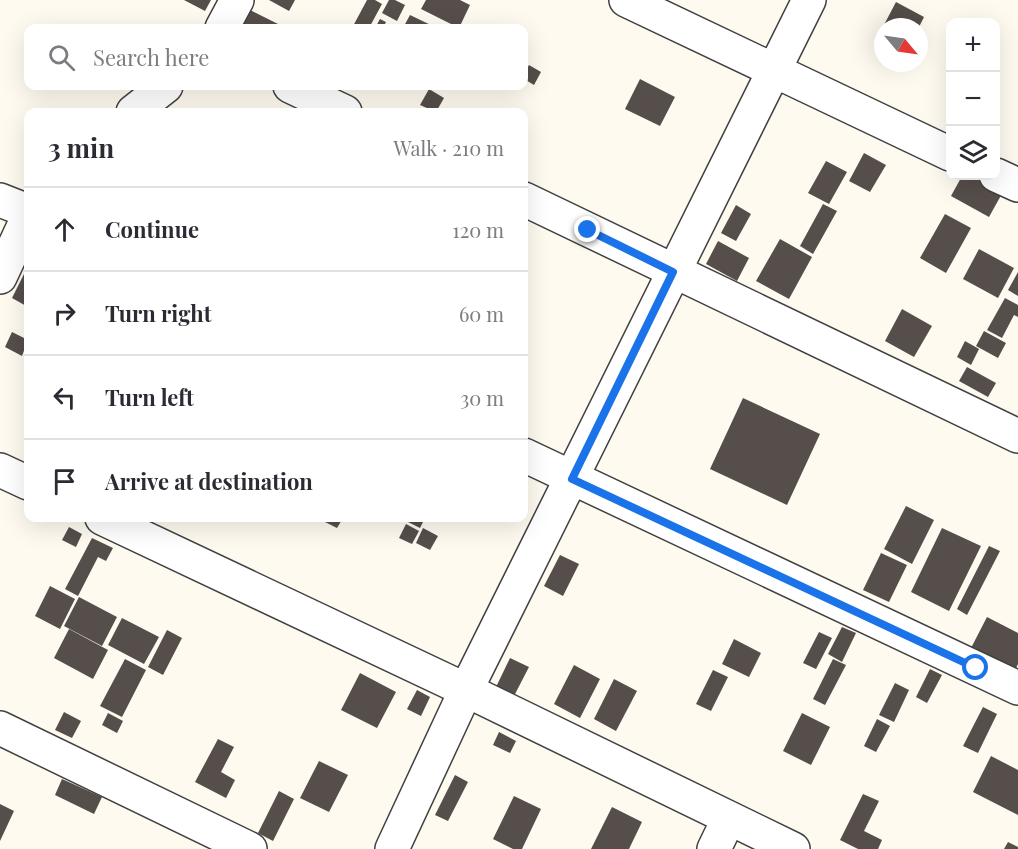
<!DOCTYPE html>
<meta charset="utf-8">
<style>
:root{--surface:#fff;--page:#f7f7f7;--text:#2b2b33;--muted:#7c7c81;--line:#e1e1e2}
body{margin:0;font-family:"Playfair Display",serif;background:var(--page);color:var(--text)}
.controls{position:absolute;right:18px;top:18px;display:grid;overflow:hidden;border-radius:12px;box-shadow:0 6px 24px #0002}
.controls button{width:54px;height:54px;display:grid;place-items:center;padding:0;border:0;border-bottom:2px solid var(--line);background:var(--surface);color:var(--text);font:30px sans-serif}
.compass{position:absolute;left:874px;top:18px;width:54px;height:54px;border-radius:50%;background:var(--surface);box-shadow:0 6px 24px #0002;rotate:119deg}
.stop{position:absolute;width:18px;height:18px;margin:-14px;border:4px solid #1a73e8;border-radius:50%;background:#fff}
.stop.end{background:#1a73e8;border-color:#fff;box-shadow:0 2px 6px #0008}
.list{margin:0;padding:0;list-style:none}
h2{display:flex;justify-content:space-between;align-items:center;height:78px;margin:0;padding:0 24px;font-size:26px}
h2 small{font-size:20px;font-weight:400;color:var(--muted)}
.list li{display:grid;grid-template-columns:39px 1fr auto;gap:18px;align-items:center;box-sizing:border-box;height:84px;padding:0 24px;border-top:2px solid var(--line)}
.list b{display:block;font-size:22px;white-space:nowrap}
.list em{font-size:20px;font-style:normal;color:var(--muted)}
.icon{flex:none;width:33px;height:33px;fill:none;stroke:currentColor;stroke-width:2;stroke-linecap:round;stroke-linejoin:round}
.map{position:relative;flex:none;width:1018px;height:849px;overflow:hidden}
.search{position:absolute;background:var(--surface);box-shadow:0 6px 24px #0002;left:24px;top:24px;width:504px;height:66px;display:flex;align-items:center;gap:15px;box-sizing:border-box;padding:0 21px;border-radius:12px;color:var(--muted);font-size:22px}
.panel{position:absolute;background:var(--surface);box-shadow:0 6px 24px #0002;left:24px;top:108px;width:504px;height:414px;border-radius:12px}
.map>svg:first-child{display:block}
.building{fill:#554e4b}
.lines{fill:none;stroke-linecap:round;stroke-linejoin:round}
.minor-casing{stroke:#414141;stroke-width:36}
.minor{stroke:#fff;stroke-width:33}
.route{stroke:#1a73e8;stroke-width:8}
</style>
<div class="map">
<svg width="1018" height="849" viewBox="0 0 1018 849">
<rect width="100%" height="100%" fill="#fefaf0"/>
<!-- building -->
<path class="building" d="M 184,0 L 211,0 L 205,11 Z
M 269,0 L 295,0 L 289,11 Z
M 367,0 L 375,0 L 382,4 L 369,28 L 352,28 Z
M 389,0 L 395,0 L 405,5 L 397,21 L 382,13 Z
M 426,0 L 460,0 L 470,5 L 459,28 L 421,9 Z
M 896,2 L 924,17 L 919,27 L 883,27 L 883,45 L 875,42 Z
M 250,10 L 286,28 L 241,28 Z
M 410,15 L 437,28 L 403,28 Z
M 380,19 L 386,22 L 383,28 L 375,28 Z
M 529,65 L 541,72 L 534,85 L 524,79 L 524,74 Z
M 640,79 L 675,97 L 660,126 L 625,109 Z
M 429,89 L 444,98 L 436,112 L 420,105 Z
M 864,153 L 886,165 L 870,192 L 849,181 Z
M 826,161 L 847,172 L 829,204 L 808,193 Z
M 962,176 L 977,176 L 1004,190 L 989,217 L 951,196 Z
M 823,204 L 837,211 L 813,254 L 800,246 Z
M 736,205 L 751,214 L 736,241 L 721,233 Z
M 945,214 L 971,228 L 946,273 L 920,258 Z
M 780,239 L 812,257 L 789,299 L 756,281 Z
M 718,241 L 749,258 L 737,281 L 706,264 Z
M 979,249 L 1014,268 L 998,298 L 963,279 Z
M 28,266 L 28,307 L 12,298 Z
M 1018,272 L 1018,296 L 1008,290 Z
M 1005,298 L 1018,305 L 1018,317 L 1014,315 L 1002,338 L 987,330 Z
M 902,309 L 932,326 L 914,357 L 885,341 Z
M 984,331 L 1006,343 L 998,358 L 976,346 Z
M 12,332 L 28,340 L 22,356 L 5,347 Z
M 965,341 L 979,349 L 971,365 L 957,357 Z
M 967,367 L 996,383 L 988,397 L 959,381 Z
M 743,398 L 820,434 L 787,505 L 710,469 Z
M 906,506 L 934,520 L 912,564 L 884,549 Z
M 324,518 L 343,518 L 337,528 L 323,521 Z
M 400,518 L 425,518 L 420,528 Z
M 406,524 L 419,531 L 412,544 L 399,538 Z
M 69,527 L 82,534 L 76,547 L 62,540 Z
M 423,528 L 438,536 L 430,550 L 416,543 Z
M 942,528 L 981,546 L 949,611 L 911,592 Z
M 92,538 L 113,548 L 106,561 L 98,557 L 78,596 L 65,589 Z
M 989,546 L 1000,551 L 967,615 L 957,609 Z
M 881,553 L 907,565 L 889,602 L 863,590 Z
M 560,555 L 579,564 L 563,596 L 544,586 Z
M 50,586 L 75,599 L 60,629 L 35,616 Z
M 79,597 L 117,617 L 102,646 L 64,626 Z
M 987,617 L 1018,633 L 1018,664 L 1015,670 L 971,648 Z
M 122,618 L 159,637 L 144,664 L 108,645 Z
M 842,627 L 856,633 L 842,662 L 828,654 Z
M 69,629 L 108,650 L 93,679 L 54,658 Z
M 167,630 L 182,638 L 163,675 L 148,667 Z
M 819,632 L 832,638 L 816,669 L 803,663 Z
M 734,639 L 761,653 L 749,677 L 722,664 Z
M 510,658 L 529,667 L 514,696 L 496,687 Z
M 125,659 L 146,670 L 122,717 L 100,706 Z
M 833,659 L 846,665 L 825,705 L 813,699 Z
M 574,665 L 600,679 L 580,718 L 554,704 Z
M 930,669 L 942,675 L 927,703 L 916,697 Z
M 713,670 L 728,677 L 711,711 L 696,704 Z
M 360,673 L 396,692 L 377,728 L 341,710 Z
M 614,679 L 637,691 L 616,731 L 594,719 Z
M 895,683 L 909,690 L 894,722 L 879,715 Z
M 417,690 L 430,697 L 421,716 L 407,709 Z
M 983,707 L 997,714 L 978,753 L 963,746 Z
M 64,712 L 81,721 L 72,738 L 55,730 Z
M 108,713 L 123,721 L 117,733 L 102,725 Z
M 802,713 L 830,727 L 811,765 L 783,751 Z
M 877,719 L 890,726 L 876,752 L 864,746 Z
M 499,732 L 516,741 L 510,753 L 493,745 Z
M 218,739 L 234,747 L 221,772 L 235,780 L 226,798 L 195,782 Z
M 991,756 L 1018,770 L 1018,815 L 973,792 Z
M 319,761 L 348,775 L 329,812 L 300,798 Z
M 455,775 L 468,782 L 448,821 L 435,815 Z
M 62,779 L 102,797 L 94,814 L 55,795 Z
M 279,791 L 294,799 L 273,841 L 258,833 Z
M 863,794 L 879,801 L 864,831 L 882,840 L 878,849 L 858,849 L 840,840 Z
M 514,796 L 541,809 L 522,849 L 513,849 L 493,839 Z
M 0,804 L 14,811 L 0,841 Z
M 612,807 L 642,822 L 629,849 L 591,849 Z
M 1008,842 L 1018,847 L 1018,849 L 1004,849 Z"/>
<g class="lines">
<!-- minor casing -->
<g class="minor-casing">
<path id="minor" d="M 626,0 L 950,154
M 222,28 L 237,0
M 290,86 L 345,112
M 133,112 L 166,86
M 996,175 L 1018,185
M 524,199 L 1018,436
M 0,200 L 28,211
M 0,277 L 28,217
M 524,455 L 1018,688
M 0,470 L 28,483
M 102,518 L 466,690 L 793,849
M 0,728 L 250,849
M 392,849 L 466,690 L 809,0
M 714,849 L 729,818"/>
</g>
<!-- minor -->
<use href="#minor" class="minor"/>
</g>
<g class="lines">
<!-- route -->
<path class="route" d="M 588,230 L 673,272 L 572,479 L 976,668"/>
</g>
</svg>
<div class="controls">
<button>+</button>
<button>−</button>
<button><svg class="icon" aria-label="layers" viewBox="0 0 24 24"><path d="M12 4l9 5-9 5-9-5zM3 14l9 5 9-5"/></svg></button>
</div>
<svg class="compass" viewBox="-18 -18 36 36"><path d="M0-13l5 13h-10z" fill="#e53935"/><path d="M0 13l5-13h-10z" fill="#7c7c81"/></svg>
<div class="stop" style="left:976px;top:668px"></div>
<div class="stop end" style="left:588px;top:230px"></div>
<div class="search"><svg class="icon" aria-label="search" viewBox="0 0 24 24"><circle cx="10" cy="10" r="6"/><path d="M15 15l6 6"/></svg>Search here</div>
<section class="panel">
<h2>3 min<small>Walk · 210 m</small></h2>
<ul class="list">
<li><svg class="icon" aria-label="ahead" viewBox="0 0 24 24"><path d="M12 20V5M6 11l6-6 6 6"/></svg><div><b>Continue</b></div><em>120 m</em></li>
<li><svg class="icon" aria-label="right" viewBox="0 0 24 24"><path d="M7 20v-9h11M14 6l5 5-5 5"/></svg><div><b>Turn right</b></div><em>60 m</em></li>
<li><svg class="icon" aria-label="left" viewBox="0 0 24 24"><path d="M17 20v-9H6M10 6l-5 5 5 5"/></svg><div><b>Turn left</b></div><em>30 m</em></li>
<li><svg class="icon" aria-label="arrive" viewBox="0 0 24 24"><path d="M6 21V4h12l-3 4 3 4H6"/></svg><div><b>Arrive at destination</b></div></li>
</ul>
</section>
</div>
